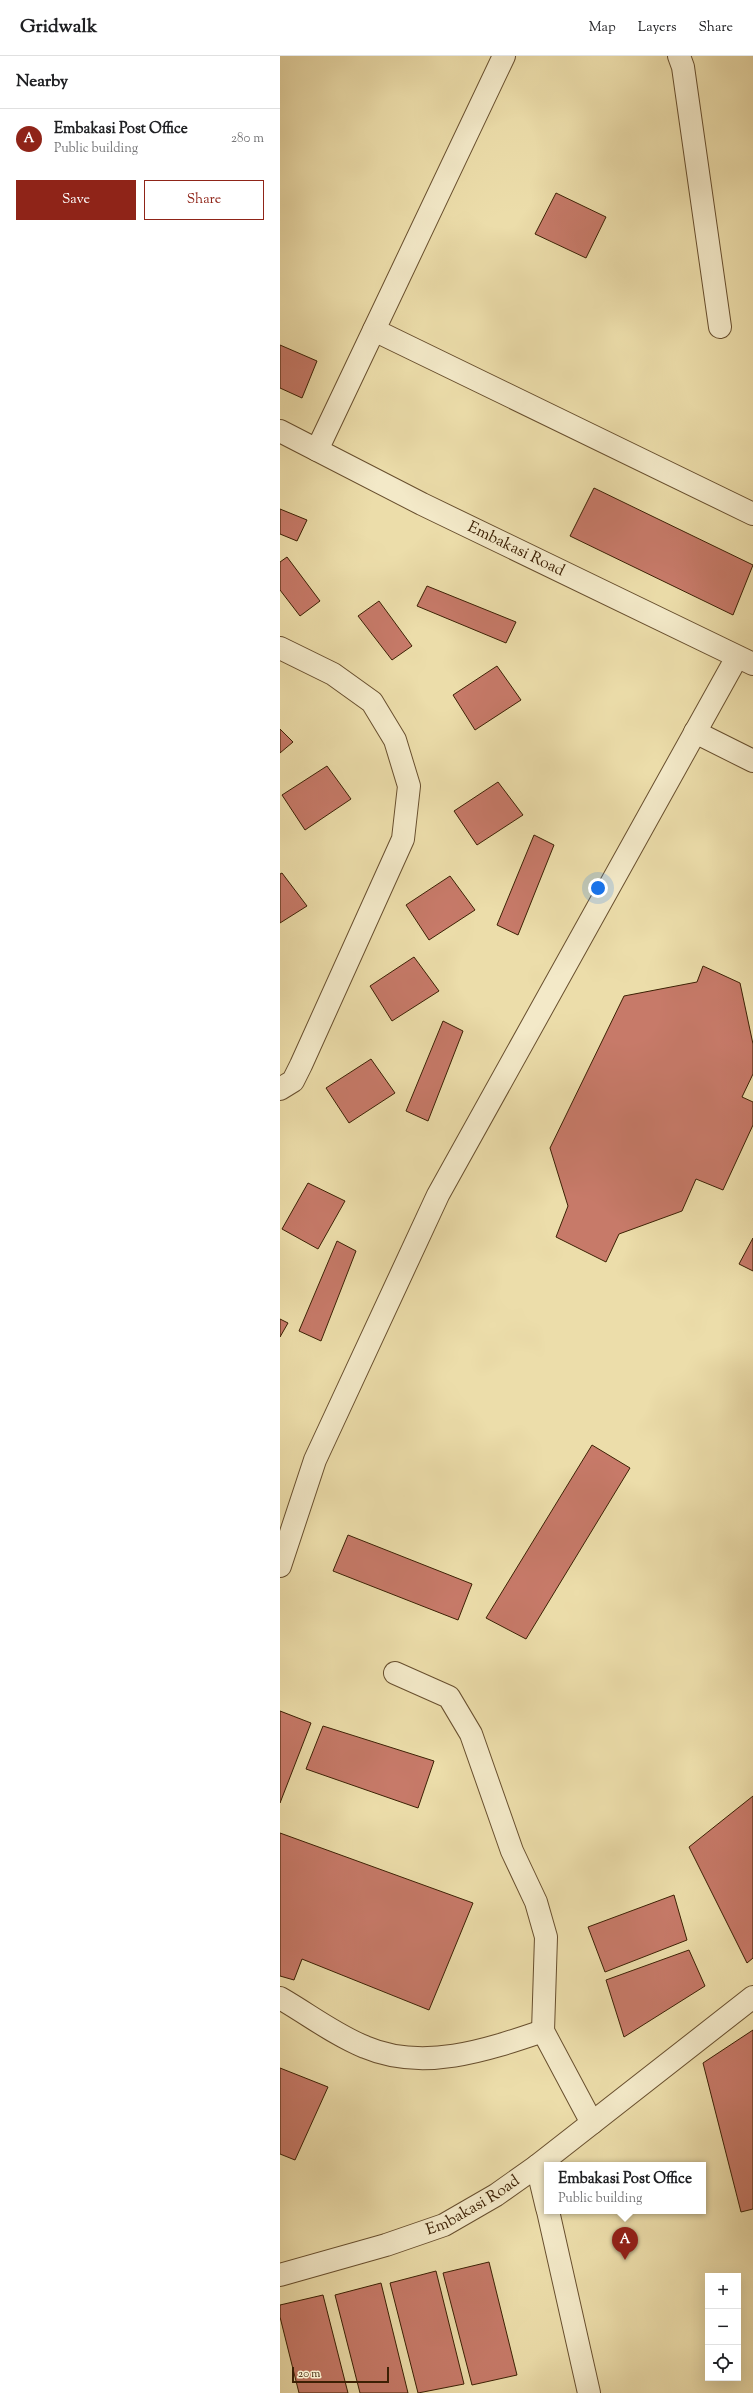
<!DOCTYPE html>
<meta charset="utf-8">
<style>
:root{--surface:#fff;--page:#f6f6f6;--text:#202124;--muted:#757577;--line:#e0e0e0;--accent:#8f2418}
body{margin:0;font-family:"Sorts Mill Goudy",serif;background:var(--page);color:var(--text)}
.controls{position:absolute;right:12px;bottom:12px;display:grid;overflow:hidden;border-radius:0px;box-shadow:0 4px 16px #0002}
.controls button{width:36px;height:36px;display:grid;place-items:center;padding:0;border:0;border-bottom:1px solid var(--line);background:var(--surface);color:var(--text);font:20px sans-serif}
.scale{position:absolute;left:12px;bottom:10px;width:97px;box-sizing:border-box;padding-left:4px;border:2px solid #3c2004;border-top:0;font-size:11px;line-height:14px;white-space:nowrap;color:#3c2004;-webkit-text-stroke:3px #f3e9c8;paint-order:stroke}
.you{position:absolute;left:318px;top:832px;width:14px;height:14px;margin:-10px;border:3px solid #fff;border-radius:50%;background:#1a73e8;box-shadow:0 0 0 6px #1a73e833}
.badge{display:grid;place-items:center;width:26px;height:26px;border-radius:50%;background:var(--accent);color:#fff;font-size:13px;font-weight:700}
.pin{position:absolute;translate:-50% -33px;filter:drop-shadow(0 1px 2px #0008)}
.pin::after{content:'';position:absolute;top:21px;width:14px;height:12px;background:inherit;clip-path:polygon(0 0,100% 0,50% 100%)}
.popup{position:absolute;left:264px;top:2106px;width:162px;height:52px;box-sizing:border-box;display:grid;place-content:center;border-radius:0px;background:var(--surface);filter:drop-shadow(0 1px 3px #0005);font-size:13px;white-space:nowrap;color:var(--muted)}
.popup b{font-size:15px;color:var(--text)}
.popup::after{content:'';position:absolute;left:50%;top:100%;margin-left:-8px;border:8px solid transparent;border-top-color:var(--surface)}
.list{margin:0;padding:0;list-style:none}
h2{display:flex;justify-content:space-between;align-items:center;height:52px;margin:0;padding:0 16px;font-size:17px}
h2 small{font-size:13px;font-weight:400;color:var(--muted)}
.list li{display:grid;grid-template-columns:26px 1fr auto;gap:12px;align-items:center;box-sizing:border-box;height:60px;padding:0 16px;border-top:1px solid var(--line)}
.list b{display:block;font-size:15px;white-space:nowrap}
.list p{margin:0;font-size:13px;white-space:nowrap;color:var(--muted)}
.list em{font-size:13px;font-style:normal;color:var(--muted)}
.actions{display:flex;gap:8px;padding:12px 16px}
.actions a{flex:1;padding:9px 0;border:1px solid var(--accent);border-radius:0px;text-align:center;font-size:14px;color:var(--accent)}
.actions .main{background:var(--accent);color:#fff}
.icon{flex:none;width:22px;height:22px;fill:none;stroke:currentColor;stroke-width:2;stroke-linecap:round;stroke-linejoin:round}
.map{position:relative;flex:none;width:473px;height:2337px;overflow:hidden}
header{display:flex;align-items:center;gap:24px;box-sizing:border-box;height:56px;padding:0 20px;background:var(--surface);border-bottom:1px solid var(--line)}
header strong{font-size:19px}
nav{display:flex;gap:22px;margin-inline-start:auto;font-size:14px}
main{display:flex}
aside{flex:1;background:var(--surface)}
.map>svg:first-child{display:block}
.building{fill:#c77a69;stroke:#3c2004}
.lines{fill:none;stroke-linecap:round;stroke-linejoin:round}
.minor-casing{stroke:#684f2e;stroke-width:24}
.minor{stroke:#f3e9c8;stroke-width:22}
.labels{text-anchor:middle;dominant-baseline:central;stroke-width:3;stroke-linejoin:round;paint-order:stroke}
.street-label{font-size:16px;fill:#3c2004;stroke:#f3e9c8}
</style>
<header>
<strong>Gridwalk</strong>
<nav><a>Map</a><a>Layers</a><a>Share</a></nav>
</header>
<main>
<aside>
<h2>Nearby<small></small></h2>
<ul class="list">
<li><span class="badge">A</span><div><b>Embakasi Post Office</b><p>Public building</p></div><em>280 m</em></li>
</ul>
<div class="actions"><a class="main">Save</a><a>Share</a></div>
</aside>
<div class="map">
<svg width="473" height="2337" viewBox="0 0 473 2337">
<rect width="100%" height="100%" fill="#ecddaa"/>
<filter id="stains"><feTurbulence type="fractalNoise" baseFrequency=".005" numOctaves="4"/><feColorMatrix values="0 0 0 0 .2 0 0 0 0 .09 0 0 0 0 .02 0 0 0 .5 -.17"/></filter>
<radialGradient id="worn" r=".72"><stop offset=".6" stop-color="#630" stop-opacity="0"/><stop offset="1" stop-color="#630" stop-opacity=".3"/></radialGradient>
<!-- building -->
<path class="building" d="M 276,137 L 326,161 L 306,202 L 255,178 Z
M 0,289 L 37,305 L 22,342 L 0,332 Z
M 314,432 L 473,509 L 453,559 L 290,480 Z
M 0,453 L 27,464 L 17,485 L 0,478 Z
M 7,501 L 40,545 L 20,560 L 0,534 L 0,506 Z
M 147,530 L 236,566 L 226,587 L 137,550 Z
M 99,545 L 132,590 L 112,604 L 78,560 Z
M 217,610 L 241,644 L 195,674 L 173,639 Z
M 0,673 L 13,686 L 0,697 Z
M 47,710 L 71,743 L 25,774 L 2,739 Z
M 218,726 L 243,759 L 197,789 L 174,755 Z
M 254,779 L 274,789 L 238,879 L 217,869 Z
M 2,817 L 27,850 L 0,867 L 0,818 Z
M 170,820 L 195,854 L 149,884 L 126,849 Z
M 134,901 L 159,935 L 112,965 L 90,930 Z
M 423,910 L 460,927 L 473,988 L 473,1018 L 462,1041 L 473,1046 L 473,1069 L 443,1134 L 416,1123 L 402,1155 L 339,1178 L 326,1206 L 276,1181 L 288,1150 L 270,1092 L 344,940 L 417,926 Z
M 163,965 L 183,975 L 148,1065 L 126,1055 Z
M 91,1003 L 115,1037 L 69,1067 L 46,1032 Z
M 28,1127 L 65,1145 L 38,1193 L 2,1173 Z
M 473,1182 L 473,1215 L 459,1208 Z
M 57,1185 L 76,1195 L 41,1285 L 19,1275 Z
M 0,1263 L 8,1267 L 0,1281 Z
M 312,1389 L 350,1412 L 246,1583 L 206,1562 Z
M 68,1479 L 192,1528 L 178,1564 L 53,1515 Z
M 0,1655 L 31,1667 L 0,1747 Z
M 43,1670 L 154,1705 L 138,1752 L 26,1713 Z
M 473,1740 L 473,1902 L 467,1907 L 409,1791 Z
M 0,1777 L 193,1847 L 149,1954 L 22,1903 L 14,1924 L 0,1920 Z
M 394,1839 L 407,1884 L 325,1916 L 308,1871 Z
M 409,1894 L 425,1930 L 344,1981 L 326,1924 Z
M 473,1974 L 473,2153 L 461,2156 L 423,2007 Z
M 0,2012 L 48,2031 L 15,2104 L 0,2098 Z
M 209,2206 L 237,2319 L 192,2329 L 163,2217 Z
M 156,2215 L 184,2328 L 138,2337 L 110,2227 Z
M 101,2227 L 128,2337 L 80,2337 L 55,2239 Z
M 43,2239 L 68,2337 L 19,2337 L 0,2261 L 0,2249 Z"/>
<g class="lines">
<!-- minor casing -->
<g class="minor-casing">
<g id="minor">
<path d="M 399,0 L 403,11 L 440,271"/>
<path d="M 94,274 L 473,458"/>
<path id="s1" d="M 0,375 L 142,448 L 473,608"/>
<path d="M 37,394 L 224,0"/>
<path d="M 0,592 L 53,618 L 92,646 L 115,684 L 129,730 L 123,783 L 21,1009 L 13,1025 L 0,1033"/>
<path d="M 415,676 L 473,705"/>
<path d="M 0,1510 L 35,1404 L 158,1139 L 457,601"/>
<path d="M 115,1617 L 169,1641 L 191,1678 L 232,1795 L 256,1846 L 266,1881 L 263,1975 L 312,2067"/>
<path d="M 0,1942 C 28,1958 55,1979 85,1991 C 143,2016 207,1994 263,1975"/>
<path d="M 257,2110 L 267,2152"/>
<path d="M 268,2155 L 309,2337"/>
<path id="s2" d="M 0,2219 L 106,2189 L 164,2169 L 216,2139 L 257,2110 L 473,1941"/>
</g>
</g>
<!-- minor -->
<use href="#minor" class="minor"/>
</g>
<g class="labels">
<!-- street labels -->
<g class="street-label">
<text stroke="none"><textPath href="#s1" startOffset="264">Embakasi Road</textPath></text>
<text stroke="none"><textPath href="#s2" startOffset="206">Embakasi Road</textPath></text>
</g>
</g>
<rect width="100%" height="100%" filter="url(#stains)"/>
<rect width="100%" height="100%" fill="url(#worn)"/>
</svg>
<div class="controls">
<button>+</button>
<button>−</button>
<button><svg class="icon" aria-label="locate" viewBox="0 0 24 24"><circle cx="12" cy="12" r="6"/><path d="M12 2v4M12 18v4M2 12h4M18 12h4"/></svg></button>
</div>
<div class="scale">20 m</div>
<div class="you"></div>
<div class="pin badge" style="left:345px;top:2204px">A</div>
<div class="popup"><b>Embakasi Post Office</b>Public building</div>
</div>
</main>
